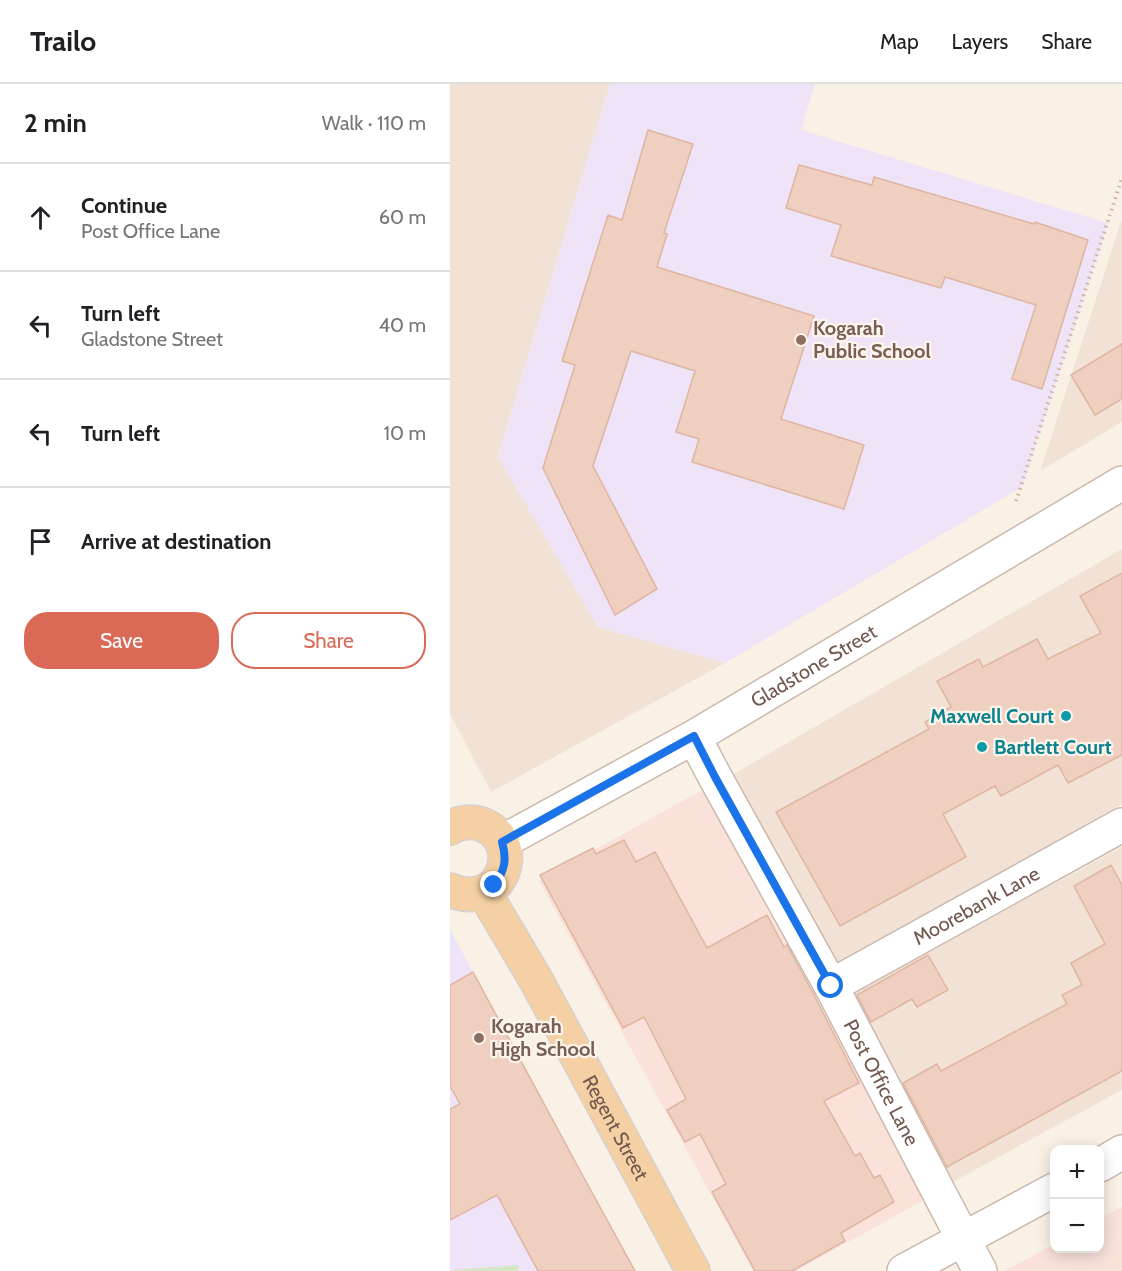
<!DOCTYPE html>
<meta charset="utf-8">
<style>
:root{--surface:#fff;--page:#f2f2f2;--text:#202124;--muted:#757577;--line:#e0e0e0;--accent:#da6955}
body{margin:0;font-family:Cabin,sans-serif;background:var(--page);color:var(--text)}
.controls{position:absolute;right:18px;bottom:18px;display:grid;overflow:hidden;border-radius:12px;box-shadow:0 3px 15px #0003}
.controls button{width:54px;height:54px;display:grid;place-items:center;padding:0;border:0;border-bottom:2px solid var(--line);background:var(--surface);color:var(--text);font:30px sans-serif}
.stop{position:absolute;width:18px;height:18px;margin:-14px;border:4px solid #1a73e8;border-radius:50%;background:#fff}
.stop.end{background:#1a73e8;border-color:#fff;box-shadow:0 2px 6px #0008}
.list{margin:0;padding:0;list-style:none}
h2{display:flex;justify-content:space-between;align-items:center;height:78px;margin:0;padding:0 24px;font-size:26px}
h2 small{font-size:20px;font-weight:400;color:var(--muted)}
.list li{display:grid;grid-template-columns:39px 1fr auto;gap:18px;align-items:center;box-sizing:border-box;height:108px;padding:0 24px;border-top:2px solid var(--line)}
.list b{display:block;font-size:22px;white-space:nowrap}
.list p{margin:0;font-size:20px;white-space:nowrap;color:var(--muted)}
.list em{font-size:20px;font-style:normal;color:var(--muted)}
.actions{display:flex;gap:12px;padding:18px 24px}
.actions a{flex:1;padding:14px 0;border:2px solid var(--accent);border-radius:24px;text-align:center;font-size:21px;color:var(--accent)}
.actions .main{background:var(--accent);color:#fff}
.icon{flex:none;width:33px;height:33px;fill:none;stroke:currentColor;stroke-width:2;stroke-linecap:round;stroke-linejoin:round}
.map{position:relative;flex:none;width:672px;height:1187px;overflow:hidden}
header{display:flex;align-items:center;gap:36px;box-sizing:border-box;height:84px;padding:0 30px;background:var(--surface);border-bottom:2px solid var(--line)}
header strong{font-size:28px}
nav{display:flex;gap:33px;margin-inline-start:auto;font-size:21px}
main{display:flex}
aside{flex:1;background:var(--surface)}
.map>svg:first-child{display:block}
.residential{fill:#f1e2d5}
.commercial{fill:#fae2db}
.education{fill:#eee3f7}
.green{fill:#d5e7c6}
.building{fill:#eecfc0;stroke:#dfb5a2;stroke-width:1.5}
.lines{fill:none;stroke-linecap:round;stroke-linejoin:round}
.minor-casing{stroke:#cbb8ad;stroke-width:36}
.major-casing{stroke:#d8d0cd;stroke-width:36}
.path{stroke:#d2b2a3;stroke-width:4;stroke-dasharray:1.5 4.5;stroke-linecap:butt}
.minor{stroke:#fff;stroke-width:33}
.major{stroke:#f4d0a4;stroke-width:33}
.route{stroke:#1a73e8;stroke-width:8}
.education-dot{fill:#8d6e63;stroke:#fdf5ec;stroke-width:2}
.culture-dot{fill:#0f9aa8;stroke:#fdf5ec;stroke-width:2}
.labels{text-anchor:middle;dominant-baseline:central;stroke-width:4.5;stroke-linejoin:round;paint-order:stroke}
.education-label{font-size:20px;font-weight:bold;fill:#785e54;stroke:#fdf5ec;text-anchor:start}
.street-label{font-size:20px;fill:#72574d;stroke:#fdf5ec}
.culture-label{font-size:20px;font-weight:bold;fill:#0d838f;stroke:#fdf5ec;text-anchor:end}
</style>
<header>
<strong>Trailo</strong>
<nav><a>Map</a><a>Layers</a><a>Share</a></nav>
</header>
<main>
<aside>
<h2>2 min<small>Walk · 110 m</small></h2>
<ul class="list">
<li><svg class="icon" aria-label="ahead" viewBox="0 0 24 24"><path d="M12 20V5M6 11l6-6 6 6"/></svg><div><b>Continue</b><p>Post Office Lane</p></div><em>60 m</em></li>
<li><svg class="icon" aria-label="left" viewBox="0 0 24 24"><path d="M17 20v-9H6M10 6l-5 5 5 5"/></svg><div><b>Turn left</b><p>Gladstone Street</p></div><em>40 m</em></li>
<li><svg class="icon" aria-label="left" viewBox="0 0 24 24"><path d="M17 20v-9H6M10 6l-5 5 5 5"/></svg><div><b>Turn left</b></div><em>10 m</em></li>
<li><svg class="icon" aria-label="arrive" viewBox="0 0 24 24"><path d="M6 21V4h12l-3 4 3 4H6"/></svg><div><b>Arrive at destination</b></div></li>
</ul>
<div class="actions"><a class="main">Save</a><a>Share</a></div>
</aside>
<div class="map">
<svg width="672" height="1187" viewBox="0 0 672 1187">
<rect width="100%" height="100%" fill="#faf1e6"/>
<!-- residential -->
<path class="residential" d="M 0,0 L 160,0 L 48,373 L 148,543 L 275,579 L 41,708 L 0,630 Z
M 672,135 L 672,338 L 590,387 Z
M 672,465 L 672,720 L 382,882 L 282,691 Z
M 672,763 L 672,1006 L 499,1100 L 397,912 Z"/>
<!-- commercial -->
<path class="commercial" d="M 252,706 L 476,1115 L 346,1187 L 303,1187 L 89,797 Z
M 672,1123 L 672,1187 L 555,1187 L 604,1160 L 604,1164 L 650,1164 L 650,1135 Z"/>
<!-- education -->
<path class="education" d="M 160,0 L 365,0 L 351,46 L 658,139 L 572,403 L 275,579 L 148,543 L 48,373 Z
M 0,845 L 129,1086 L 185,1187 L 0,1187 Z"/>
<!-- green -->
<path class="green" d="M 68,1181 L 68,1187 L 4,1187 L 4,1186 Z"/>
<!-- building -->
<path class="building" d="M 198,46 L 243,60 L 214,149 L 217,150 L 207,183 L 364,232 L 331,335 L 414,361 L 394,425 L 242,378 L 249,355 L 226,348 L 245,287 L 181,267 L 143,382 L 207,505 L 165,531 L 93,384 L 125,281 L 112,277 L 158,131 L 172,136 Z
M 349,81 L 422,101 L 424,93 L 584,140 L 585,138 L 638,156 L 592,305 L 562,295 L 586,221 L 495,193 L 491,204 L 381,172 L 391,141 L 336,124 Z
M 672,260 L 672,315 L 645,331 L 621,291 Z
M 672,489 L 672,671 L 618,699 L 608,681 L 551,712 L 545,702 L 493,730 L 516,773 L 390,842 L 326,728 L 479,645 L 475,638 L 501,623 L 487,597 L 529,575 L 533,583 L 587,555 L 598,575 L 651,549 L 630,512 Z
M 174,756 L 186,778 L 205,768 L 257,864 L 317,831 L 334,863 L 337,861 L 364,911 L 409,999 L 374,1017 L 405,1072 L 410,1069 L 424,1094 L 430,1091 L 444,1118 L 391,1149 L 395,1157 L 342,1187 L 305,1187 L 262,1108 L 276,1100 L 250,1050 L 235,1058 L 217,1026 L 236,1015 L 194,933 L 173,944 L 90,791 L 143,764 L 146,770 Z
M 661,781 L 672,801 L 672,987 L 497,1083 L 453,999 L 487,980 L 491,987 L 617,920 L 612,911 L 632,901 L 621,879 L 655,860 L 624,802 Z
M 478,871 L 498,906 L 467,923 L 462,915 L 421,938 L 407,911 Z
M 23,888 L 127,1081 L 185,1187 L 88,1187 L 47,1111 L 0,1136 L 0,1025 L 10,1020 L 0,1002 L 0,901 Z"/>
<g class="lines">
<!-- minor casing -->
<g class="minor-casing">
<g id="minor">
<path id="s1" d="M 244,653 L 265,693 L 381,902 L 530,1187"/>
<path id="s2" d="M 52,758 L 244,653 L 672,399"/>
<path id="s3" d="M 381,902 L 672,741"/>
<path d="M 650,1081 L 672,1068"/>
<path d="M 454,1187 L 604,1106"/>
</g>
</g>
<!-- major casing -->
<g class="major-casing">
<g id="major">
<path d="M 0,744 C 9,738 21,737 31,740 C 76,756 54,829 0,806"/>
<path id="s4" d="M 34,808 L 86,896 L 243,1187"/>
</g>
</g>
<!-- path -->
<path class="path" d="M 566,417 L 672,94"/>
<!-- minor -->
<use href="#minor" class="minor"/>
<!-- major -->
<use href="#major" class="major"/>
</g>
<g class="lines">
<!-- route -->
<path class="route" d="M 44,801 C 55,787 57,775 52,758 L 244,652 L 265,693 L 381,902"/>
</g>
<!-- markers -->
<g class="education-dot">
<circle cx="351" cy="256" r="6"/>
<circle cx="29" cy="954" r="6"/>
</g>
<g class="culture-dot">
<circle cx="616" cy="632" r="6"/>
<circle cx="532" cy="663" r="6"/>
</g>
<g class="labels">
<!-- education labels -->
<g class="education-label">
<text x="363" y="244">Kogarah<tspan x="363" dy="23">Public School</tspan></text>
<text x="41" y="942">Kogarah<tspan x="41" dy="23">High School</tspan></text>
</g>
<!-- street labels -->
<g class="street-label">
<text stroke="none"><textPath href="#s2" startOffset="358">Gladstone Street</textPath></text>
<text stroke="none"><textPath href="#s3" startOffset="166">Moorebank Lane</textPath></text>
<text stroke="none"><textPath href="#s1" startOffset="393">Post Office Lane</textPath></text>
<text stroke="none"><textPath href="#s4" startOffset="270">Regent Street</textPath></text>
</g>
<!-- culture labels -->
<g class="culture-label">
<text x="604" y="632">Maxwell Court</text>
<text x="544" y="663" text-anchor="start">Bartlett Court</text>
</g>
</g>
</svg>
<div class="controls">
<button>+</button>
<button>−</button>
</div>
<div class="stop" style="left:381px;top:902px"></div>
<div class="stop end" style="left:44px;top:801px"></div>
</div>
</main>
